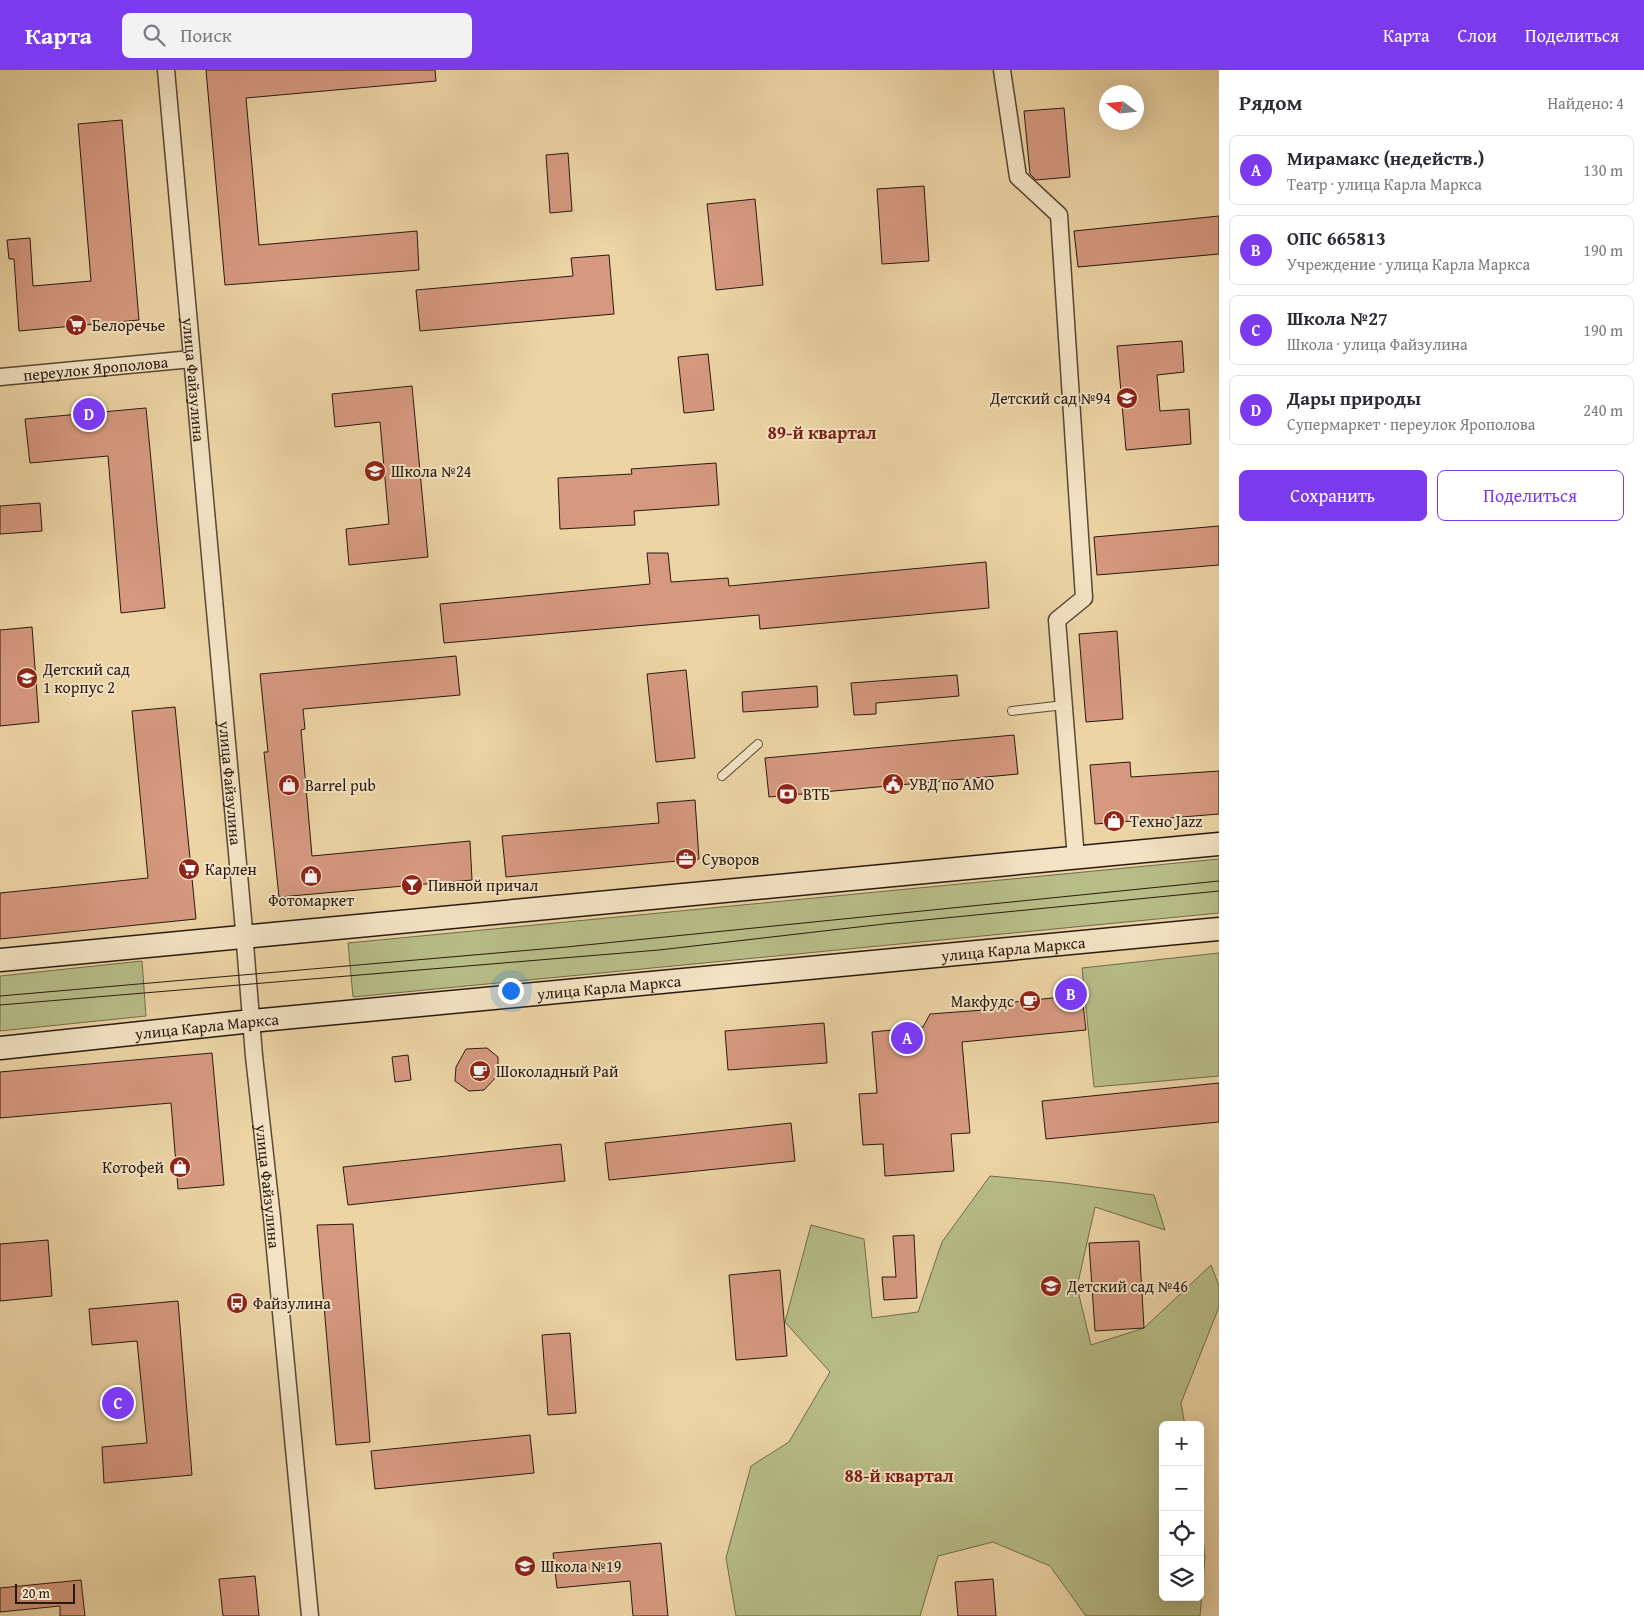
<!DOCTYPE html>
<html lang="ru">
<meta charset="utf-8">
<style>
:root{--surface:#fff;--page:#f2f2f3;--text:#2b2b33;--muted:#7c7c81;--line:#e1e1e2;--accent:#7c3aed}
body{margin:0;font-family:"Gentium Book Plus",serif;background:var(--page);color:var(--text)}
.controls{position:absolute;right:15px;bottom:15px;display:grid;overflow:hidden;border-radius:8px;box-shadow:0 5px 20px #0002}
.controls button{width:45px;height:45px;display:grid;place-items:center;padding:0;border:0;border-bottom:1px solid var(--line);background:var(--surface);color:var(--text);font:25px sans-serif}
.compass{position:absolute;left:1099px;top:15px;width:45px;height:45px;border-radius:50%;background:var(--surface);box-shadow:0 5px 20px #0002;rotate:285deg}
.scale{position:absolute;left:15px;bottom:12px;width:60px;box-sizing:border-box;padding-left:5px;border:2px solid #281910;border-top:0;font-size:14px;line-height:18px;white-space:nowrap;color:#281910;-webkit-text-stroke:4px #f3e3c4;paint-order:stroke}
.you{position:absolute;left:510px;top:920px;width:18px;height:18px;margin:-12px;border:4px solid #fff;border-radius:50%;background:#1a73e8;box-shadow:0 0 0 8px #1a73e833}
.badge{display:grid;place-items:center;width:32px;height:32px;border-radius:50%;background:var(--accent);color:#fff;font-size:16px;font-weight:700}
.pin{position:absolute;translate:-50% -50%;border:2px solid #fff;box-shadow:0 1px 5px #0006}
.list{margin:0;padding:0;list-style:none}
h2{display:flex;justify-content:space-between;align-items:center;height:65px;margin:0;padding:0 20px;font-size:21px}
h2 small{font-size:16px;font-weight:400;color:var(--muted)}
.list li{display:grid;grid-template-columns:32px 1fr auto;gap:15px;align-items:center;box-sizing:border-box;height:70px;margin:0 10px 10px;padding:0 10px;border:1px solid var(--line);border-radius:8px}
.list b{display:block;font-size:19px;white-space:nowrap}
.list p{margin:0;font-size:16px;white-space:nowrap;color:var(--muted)}
.list em{font-size:16px;font-style:normal;color:var(--muted)}
.actions{display:flex;gap:10px;padding:15px 20px}
.actions a{flex:1;padding:11px 0;border:1px solid var(--accent);border-radius:8px;text-align:center;font-size:18px;color:var(--accent)}
.actions .main{background:var(--accent);color:#fff}
.icon{flex:none;width:28px;height:28px;fill:none;stroke:currentColor;stroke-width:2;stroke-linecap:round;stroke-linejoin:round}
.map{position:relative;flex:none;width:1219px;height:1546px;overflow:hidden}
header{display:flex;align-items:center;gap:30px;box-sizing:border-box;height:70px;padding:0 25px;background:var(--accent);color:#fff}
header strong{font-size:24px}
nav{display:flex;gap:28px;margin-inline-start:auto;font-size:18px}
.search{width:350px;height:45px;background:var(--page);display:flex;align-items:center;gap:12px;box-sizing:border-box;padding:0 18px;border-radius:8px;color:var(--muted);font-size:19px}
main{display:flex}
aside{flex:1;background:var(--surface)}
.map>svg:first-child{display:block}
.green{fill:#b7bd87;stroke:#706b4c}
.building{fill:#d69980;stroke:#281910}
.lines{fill:none;stroke-linecap:round;stroke-linejoin:round}
.service-casing{stroke:#594835;stroke-width:10}
.minor-casing{stroke:#594835;stroke-width:19}
.secondary-casing{stroke:#281910;stroke-width:25}
.service{stroke:#f3e3c4;stroke-width:8}
.minor{stroke:#f3e3c4;stroke-width:16}
.secondary{stroke:#f3e3c4;stroke-width:22}
.tram{stroke:#281910;stroke-width:1}
.labels{text-anchor:middle;dominant-baseline:central;stroke-width:4;stroke-linejoin:round;paint-order:stroke}
.poi-label{font-size:16px;fill:#281910;stroke:#f3e3c4;text-anchor:start}
.street-label{font-size:16px;fill:#281910;stroke:#f3e3c4}
.neighbourhood-label{font-size:18px;font-weight:bold;fill:#7a1f14;stroke:#f3e3c4}
</style>
<header>
<strong>Карта</strong>
<div class="search"><svg class="icon" aria-label="search" viewBox="0 0 24 24"><circle cx="10" cy="10" r="6"/><path d="M15 15l6 6"/></svg>Поиск</div>
<nav><a>Карта</a><a>Слои</a><a>Поделиться</a></nav>
</header>
<main>
<div class="map">
<svg width="1219" height="1546" viewBox="0 0 1219 1546">
<rect width="100%" height="100%" fill="#ecd4a5"/>
<filter id="stains"><feTurbulence type="fractalNoise" baseFrequency=".004" numOctaves="4"/><feColorMatrix values="0 0 0 0 .2 0 0 0 0 .09 0 0 0 0 .02 0 0 0 .5 -.17"/></filter>
<radialGradient id="worn" r=".72"><stop offset=".6" stop-color="#630" stop-opacity="0"/><stop offset="1" stop-color="#630" stop-opacity=".3"/></radialGradient>
<!-- green -->
<path class="green" d="M 1219,789 L 1219,843 L 353,927 L 348,873 Z
M 1219,883 L 1219,1006 L 1094,1017 L 1082,898 Z
M 142,891 L 146,946 L 0,961 L 0,906 Z
M 990,1106 L 1065,1113 L 1154,1125 L 1165,1160 L 1095,1137 L 1077,1217 L 1091,1275 L 1144,1258 L 1211,1195 L 1219,1216 L 1219,1237 L 1181,1333 L 1185,1355 L 1163,1355 L 1163,1527 L 1200,1527 L 1200,1441 L 1205,1488 L 1200,1546 L 1086,1546 L 1050,1496 L 993,1472 L 938,1486 L 920,1546 L 736,1546 L 726,1488 L 751,1396 L 789,1372 L 830,1302 L 785,1252 L 811,1155 L 864,1169 L 872,1248 L 918,1242 L 942,1172 Z"/>
<!-- building -->
<path class="building" d="M 206,0 L 435,0 L 436,11 L 246,28 L 259,175 L 417,161 L 419,200 L 225,215 Z
M 1064,38 L 1070,107 L 1036,110 L 1030,104 L 1024,41 Z
M 122,50 L 139,250 L 19,261 L 14,189 L 9,189 L 7,170 L 30,168 L 33,216 L 91,211 L 78,54 Z
M 568,83 L 572,141 L 550,143 L 546,85 Z
M 924,116 L 929,191 L 882,194 L 877,119 Z
M 755,129 L 763,215 L 716,220 L 707,134 Z
M 1219,146 L 1219,184 L 1078,197 L 1074,161 Z
M 609,185 L 614,244 L 420,261 L 416,220 L 573,206 L 571,188 Z
M 1182,271 L 1184,302 L 1157,305 L 1160,341 L 1189,339 L 1191,374 L 1126,380 L 1117,276 Z
M 708,284 L 714,340 L 684,343 L 678,287 Z
M 412,316 L 428,487 L 349,495 L 346,459 L 389,454 L 380,352 L 335,357 L 332,324 Z
M 146,338 L 165,538 L 121,543 L 108,386 L 30,393 L 25,349 Z
M 716,393 L 719,435 L 634,441 L 635,455 L 560,459 L 558,408 L 632,404 L 631,399 Z
M 40,433 L 42,461 L 0,464 L 0,436 Z
M 1219,456 L 1219,495 L 1097,505 L 1094,467 Z
M 647,483 L 668,483 L 671,512 L 728,508 L 729,516 L 986,492 L 989,538 L 760,559 L 759,545 L 444,573 L 440,534 L 650,514 Z
M 32,557 L 39,652 L 0,656 L 0,560 Z
M 1117,561 L 1123,649 L 1086,652 L 1079,564 Z
M 456,586 L 460,625 L 303,639 L 305,659 L 301,660 L 312,786 L 470,771 L 472,810 L 279,827 L 264,682 L 268,682 L 260,604 Z
M 686,600 L 695,688 L 656,692 L 647,604 Z
M 957,605 L 959,626 L 876,633 L 876,644 L 854,645 L 851,613 Z
M 817,616 L 818,637 L 743,642 L 742,622 Z
M 175,637 L 196,849 L 0,869 L 0,823 L 148,808 L 132,641 Z
M 1014,665 L 1018,704 L 769,727 L 765,688 Z
M 1130,692 L 1131,707 L 1219,701 L 1219,744 L 1095,754 L 1090,695 Z
M 695,730 L 699,789 L 506,807 L 502,766 L 659,753 L 657,733 Z
M 1082,925 L 1086,960 L 962,972 L 970,1063 L 951,1064 L 954,1101 L 885,1106 L 883,1074 L 863,1075 L 859,1024 L 877,1023 L 872,962 L 923,957 L 930,944 L 984,940 L 984,935 Z
M 824,953 L 827,993 L 728,1000 L 725,961 Z
M 487,978 L 498,987 L 498,1005 L 484,1020 L 469,1021 L 455,1011 L 456,997 L 466,979 Z
M 212,983 L 224,1115 L 178,1119 L 171,1033 L 0,1048 L 0,1002 Z
M 408,985 L 411,1010 L 395,1012 L 392,987 Z
M 1219,1013 L 1219,1052 L 1046,1069 L 1042,1031 Z
M 791,1053 L 795,1091 L 609,1110 L 605,1073 Z
M 561,1074 L 565,1111 L 348,1135 L 343,1097 Z
M 353,1154 L 370,1372 L 336,1375 L 317,1155 Z
M 914,1165 L 917,1228 L 884,1230 L 882,1207 L 896,1207 L 893,1166 Z
M 48,1170 L 52,1226 L 0,1231 L 0,1174 Z
M 1139,1171 L 1144,1258 L 1095,1261 L 1089,1173 Z
M 780,1200 L 787,1286 L 736,1290 L 729,1205 Z
M 178,1231 L 192,1405 L 104,1413 L 102,1377 L 147,1373 L 137,1271 L 92,1275 L 89,1239 Z
M 570,1263 L 576,1343 L 548,1345 L 542,1265 Z
M 530,1365 L 534,1403 L 375,1419 L 371,1381 Z
M 661,1473 L 668,1546 L 633,1546 L 630,1511 L 557,1518 L 553,1483 Z
M 255,1506 L 259,1546 L 223,1546 L 219,1509 Z
M 993,1509 L 996,1546 L 958,1546 L 955,1512 Z
M 81,1510 L 85,1546 L 60,1546 L 60,1536 L 0,1542 L 0,1518 Z"/>
<g class="lines">
<!-- service casing -->
<g class="service-casing">
<path id="service" d="M 1012,641 L 1064,635
M 722,706 L 758,674"/>
</g>
<!-- minor casing -->
<g class="minor-casing">
<g id="minor">
<path id="s1" d="M 166,0 L 243,849 L 254,986 L 272,1148 L 310,1546"/>
<path d="M 1002,0 L 1018,107 L 1059,145 L 1084,528 L 1057,550 L 1076,789"/>
<path id="s2" d="M 0,307 L 192,289"/>
</g>
</g>
<!-- secondary casing -->
<g class="secondary-casing">
<g id="secondary">
<path d="M 0,890 L 1219,774"/>
<path id="s3" d="M 0,978 L 252,951 L 1219,859"/>
</g>
</g>
<!-- service -->
<use href="#service" class="service"/>
<!-- minor -->
<use href="#minor" class="minor"/>
<!-- secondary -->
<use href="#secondary" class="secondary"/>
<!-- tram -->
<path class="tram" d="M 0,926 L 566,877 L 1219,811
M 0,935 L 659,880 L 884,854 L 1219,821"/>
</g>
<!-- icons -->
<defs>
<g id="supermarket-disc" transform="scale(1.125)"><circle r="9.5" fill="#8f2418" stroke="#f3e3c4"/><path d="M-6-5.5h2.5l.6 2H6L4.5 2H-2.5L-4.4-4H-6ZM-1.5 3.2a1.3 1.3 0 1 0 .1 0ZM3 3.2a1.3 1.3 0 1 0 .1 0Z" fill="#fff"/></g>
<g id="school-disc" transform="scale(1.125)"><circle r="9.5" fill="#8f2418" stroke="#f3e3c4"/><path d="M0-5L7-2L0 1L-7-2ZM-4 1L0 2.5L4 1V4Q0 6-4 4Z" fill="#fff"/></g>
<g id="civic-disc" transform="scale(1.125)"><circle r="9.5" fill="#8f2418" stroke="#f3e3c4"/><path d="M-.6-6.5H3V-4.5H.6V-3L4-1V1h2V6H-6V1h2V-1L-.6-3ZM-1.2 2.5V6h2.4V2.5Z" fill="#fff"/></g>
<g id="shop-disc" transform="scale(1.125)"><circle r="9.5" fill="#8f2418" stroke="#f3e3c4"/><path d="M-5-2.5h2.3a2.7 3.5 0 0 1 5.4 0H5L5.5 6h-11ZM-1.5-2.5h3a1.5 2.3 0 0 0-3 0Z" fill="#fff"/></g>
<g id="bank-disc" transform="scale(1.125)"><circle r="9.5" fill="#8f2418" stroke="#f3e3c4"/><path d="M-6-4H6V4H-6ZM0-2.3a2.3 2.3 0 1 0 0 4.6a2.3 2.3 0 1 0 0-4.6Z" fill="#fff"/></g>
<g id="office-disc" transform="scale(1.125)"><circle r="9.5" fill="#8f2418" stroke="#f3e3c4"/><path d="M-6-3h4V-5.5h4V-3h4V5H-6ZM-1-4.5V-3h2v-1.5ZM-6 0V1H6V0Z" fill="#fff"/></g>
<g id="bar-disc" transform="scale(1.125)"><circle r="9.5" fill="#8f2418" stroke="#f3e3c4"/><path d="M-6-5H6L.8 .8V4.5H3.5V6h-7V4.5H-.8V.8Z" fill="#fff"/></g>
<g id="cafe-disc" transform="scale(1.125)"><circle r="9.5" fill="#8f2418" stroke="#f3e3c4"/><path d="M-5.5-4.5H6V0H3Q3 3.5 0 3.5H-2.5Q-5.5 3.5-5.5 0ZM3-3.2v2h1.7v-2ZM-6 4.5H4V6H-6Z" fill="#fff"/></g>
<g id="bus-disc" transform="scale(1.125)"><circle r="9.5" fill="#8f2418" stroke="#f3e3c4"/><path d="M-5-6H5V4H4V6H2V4H-2V6H-4V4H-5ZM-3.5-4V0h7V-4ZM-3.5 1.2v1.5H-2V1.2ZM2 1.2v1.5H3.5V1.2Z" fill="#fff"/></g>
</defs>
<g fill-rule="evenodd">
<use href="#supermarket-disc" x="76" y="255"/>
<use href="#school-disc" x="1127" y="328"/>
<use href="#school-disc" x="375" y="401"/>
<use href="#school-disc" x="27" y="608"/>
<use href="#civic-disc" x="893" y="714"/>
<use href="#shop-disc" x="289" y="715"/>
<use href="#bank-disc" x="787" y="724"/>
<use href="#shop-disc" x="1114" y="751"/>
<use href="#office-disc" x="686" y="789"/>
<use href="#supermarket-disc" x="189" y="799"/>
<use href="#shop-disc" x="311" y="806"/>
<use href="#bar-disc" x="412" y="815"/>
<use href="#cafe-disc" x="1030" y="931"/>
<use href="#cafe-disc" x="480" y="1001"/>
<use href="#shop-disc" x="180" y="1097"/>
<use href="#school-disc" x="1051" y="1216"/>
<use href="#bus-disc" x="237" y="1233"/>
<use href="#school-disc" x="525" y="1496"/>
</g>
<g class="labels">
<!-- poi labels -->
<g class="poi-label">
<text x="92" y="255">Белоречье</text>
<text x="1111" y="328" text-anchor="end">Детский сад №94</text>
<text x="391" y="401">Школа №24</text>
<text x="43" y="599">Детский сад<tspan x="43" dy="18">1 корпус 2</tspan></text>
<text x="909" y="714">УВД по АМО</text>
<text x="305" y="715">Barrel pub</text>
<text x="803" y="724">ВТБ</text>
<text x="1130" y="751">Техно Jazz</text>
<text x="702" y="789">Суворов</text>
<text x="205" y="799">Карлен</text>
<text x="428" y="815">Пивной причал</text>
<text x="311" y="830" text-anchor="middle">Фотомаркет</text>
<text x="1014" y="931" text-anchor="end">Макфудс</text>
<text x="496" y="1001">Шоколадный Рай</text>
<text x="164" y="1097" text-anchor="end">Котофей</text>
<text x="1067" y="1216">Детский сад №46</text>
<text x="253" y="1233">Файзулина</text>
<text x="541" y="1496">Школа №19</text>
</g>
<!-- street labels -->
<g class="street-label">
<text stroke="none"><textPath href="#s2" startOffset="96">переулок Ярополова</textPath></text>
<text stroke="none"><textPath href="#s1" startOffset="311">улица Файзулина</textPath></text>
<text stroke="none"><textPath href="#s1" startOffset="716">улица Файзулина</textPath></text>
<text stroke="none"><textPath href="#s3" startOffset="1018">улица Карла Маркса</textPath></text>
<text stroke="none"><textPath href="#s3" startOffset="612">улица Карла Маркса</textPath></text>
<text stroke="none"><textPath href="#s3" startOffset="208">улица Карла Маркса</textPath></text>
<text stroke="none"><textPath href="#s1" startOffset="1121">улица Файзулина</textPath></text>
</g>
<!-- neighbourhood labels -->
<g class="neighbourhood-label">
<text x="822" y="362">89-й квартал</text>
<text x="899" y="1405">88-й квартал</text>
</g>
</g>
<rect width="100%" height="100%" filter="url(#stains)"/>
<rect width="100%" height="100%" fill="url(#worn)"/>
</svg>
<div class="controls">
<button>+</button>
<button>−</button>
<button><svg class="icon" aria-label="locate" viewBox="0 0 24 24"><circle cx="12" cy="12" r="6"/><path d="M12 2v4M12 18v4M2 12h4M18 12h4"/></svg></button>
<button><svg class="icon" aria-label="layers" viewBox="0 0 24 24"><path d="M12 4l9 5-9 5-9-5zM3 14l9 5 9-5"/></svg></button>
</div>
<svg class="compass" viewBox="-18 -18 36 36"><path d="M0-13l5 13h-10z" fill="#e53935"/><path d="M0 13l5-13h-10z" fill="#7c7c81"/></svg>
<div class="scale">20 m</div>
<div class="you"></div>
<div class="pin badge" style="left:907px;top:968px">A</div>
<div class="pin badge" style="left:1071px;top:924px">B</div>
<div class="pin badge" style="left:118px;top:1333px">C</div>
<div class="pin badge" style="left:89px;top:344px">D</div>
</div>
<aside>
<h2>Рядом<small>Найдено: 4</small></h2>
<ul class="list">
<li><span class="badge">A</span><div><b>Мирамакс (недейств.)</b><p>Театр · улица Карла Маркса</p></div><em>130 m</em></li>
<li><span class="badge">B</span><div><b>ОПС 665813</b><p>Учреждение · улица Карла Маркса</p></div><em>190 m</em></li>
<li><span class="badge">C</span><div><b>Школа №27</b><p>Школа · улица Файзулина</p></div><em>190 m</em></li>
<li><span class="badge">D</span><div><b>Дары природы</b><p>Супермаркет · переулок Ярополова</p></div><em>240 m</em></li>
</ul>
<div class="actions"><a class="main">Сохранить</a><a>Поделиться</a></div>
</aside>
</main>
